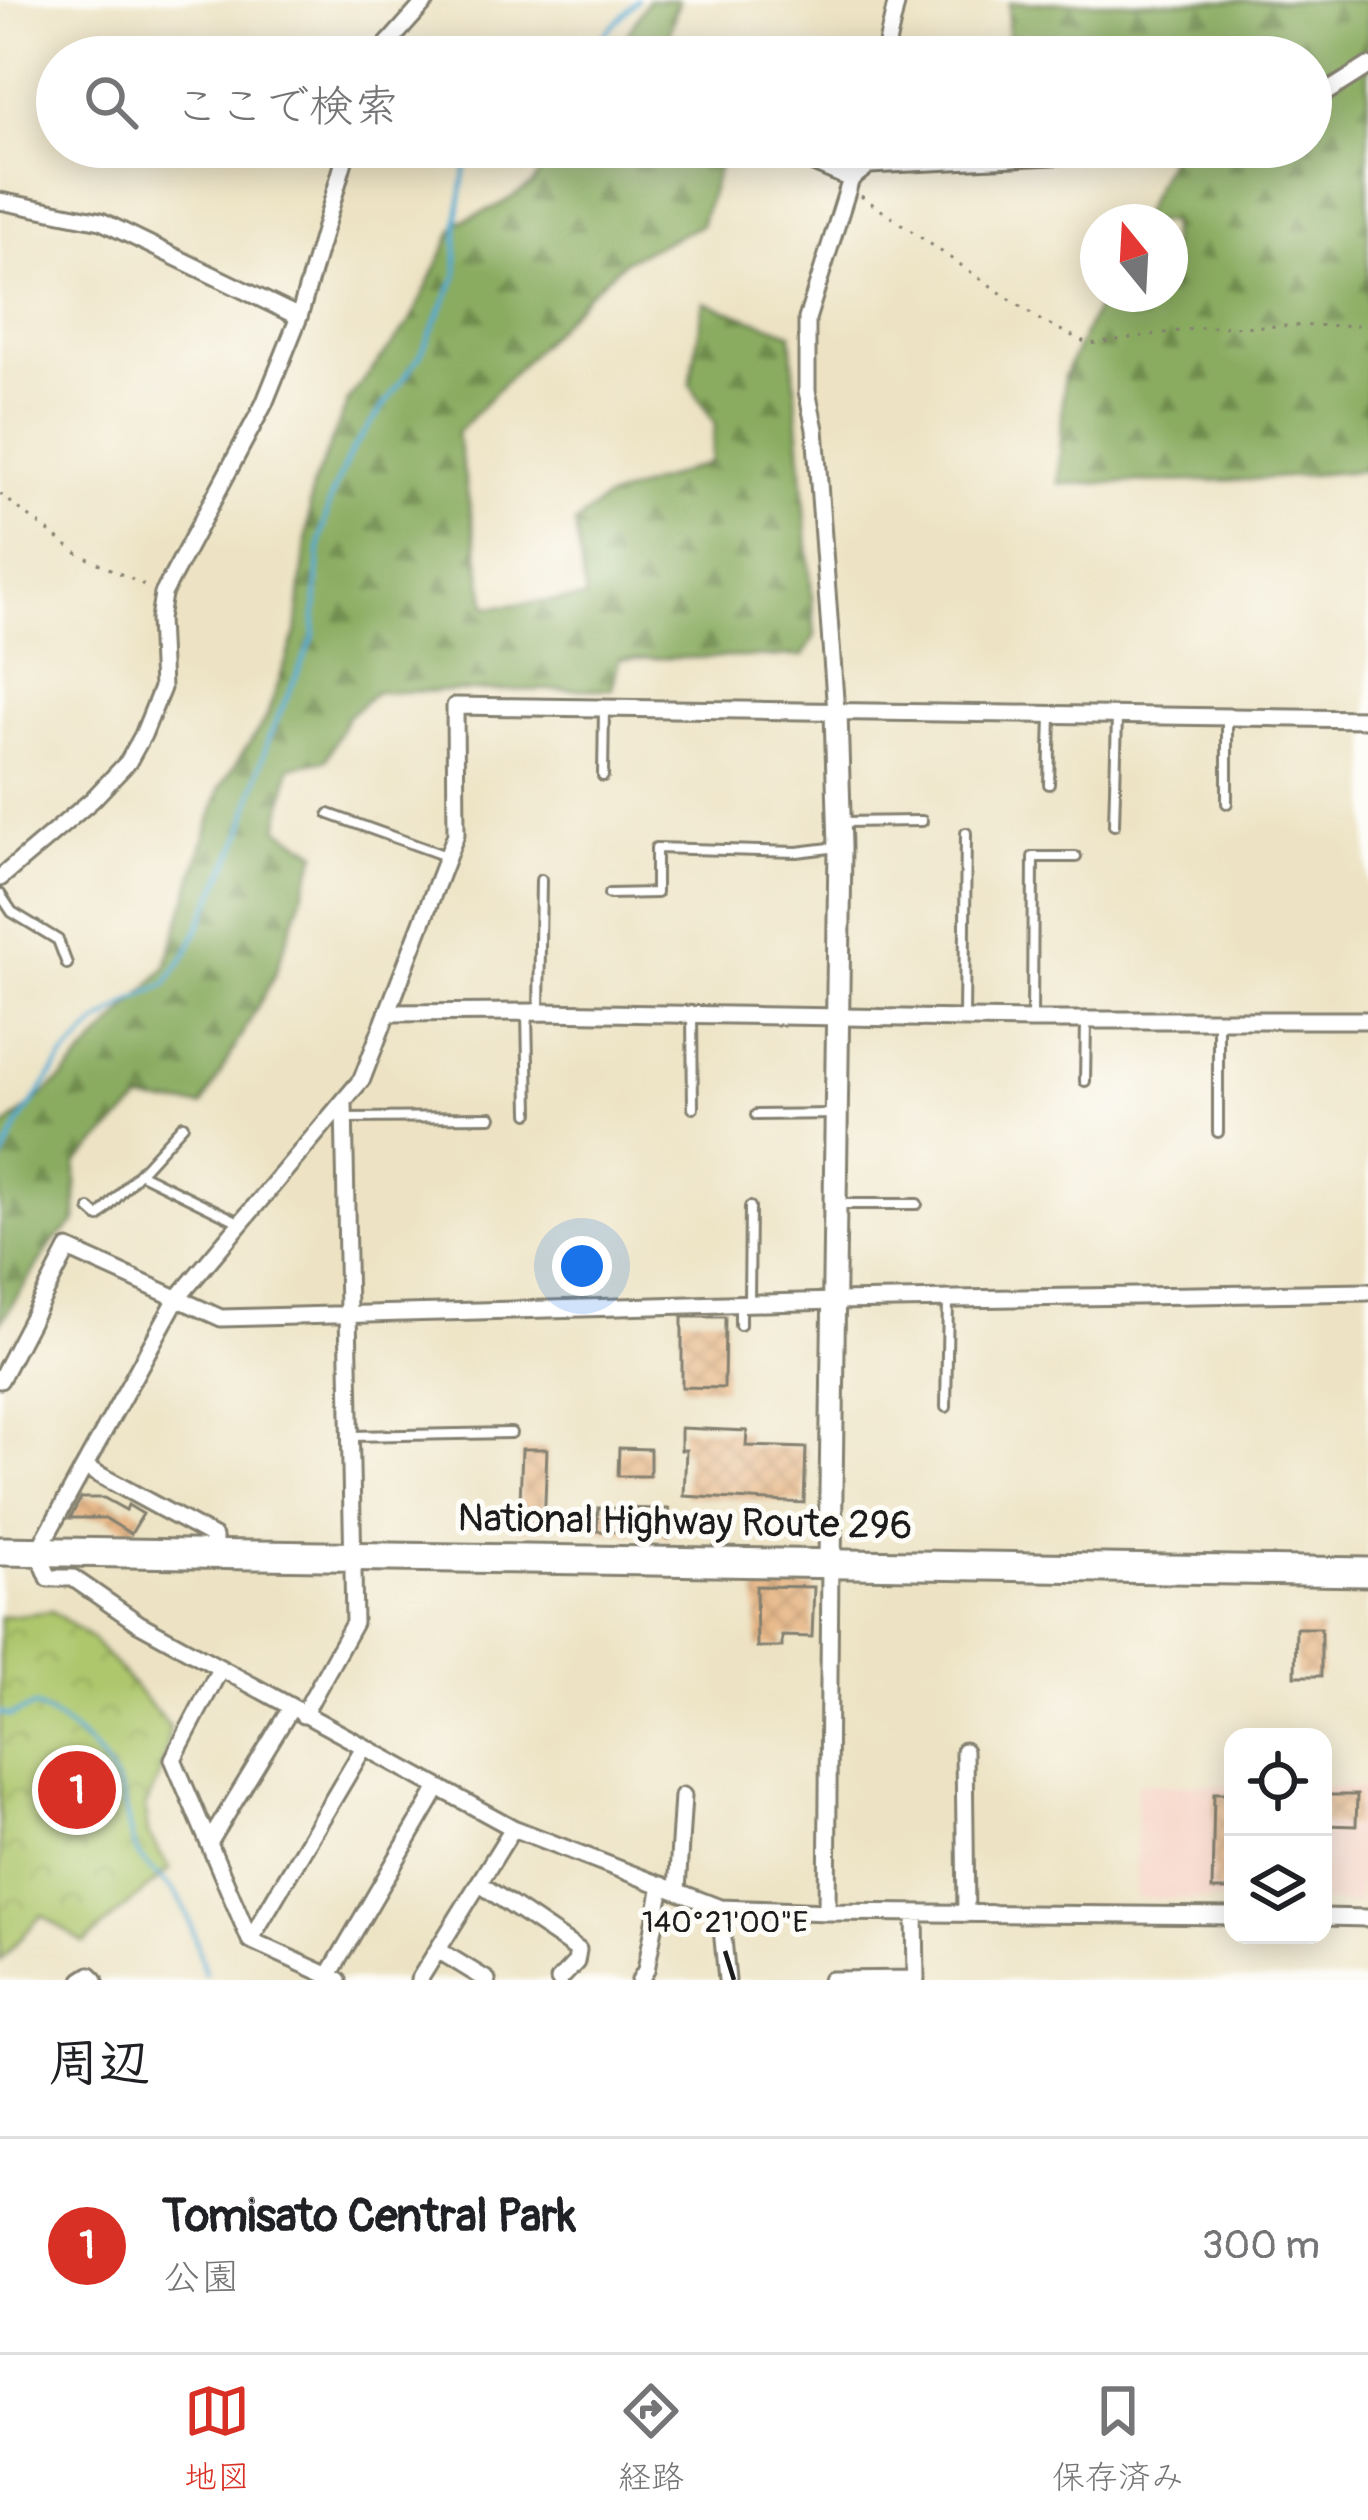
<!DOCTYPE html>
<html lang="ja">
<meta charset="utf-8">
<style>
:root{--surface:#fff;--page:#f6f6f6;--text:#202124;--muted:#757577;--line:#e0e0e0;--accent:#d93025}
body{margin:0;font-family:Pangolin,"Klee One",sans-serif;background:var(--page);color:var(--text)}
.controls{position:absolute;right:36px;bottom:36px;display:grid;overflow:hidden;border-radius:24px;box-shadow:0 6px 30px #0003}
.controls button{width:108px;height:108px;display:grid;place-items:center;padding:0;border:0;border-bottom:3px solid var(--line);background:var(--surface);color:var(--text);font:60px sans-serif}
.compass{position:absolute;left:1080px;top:204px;width:108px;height:108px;border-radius:50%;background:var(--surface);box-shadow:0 6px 30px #0003;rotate:342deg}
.you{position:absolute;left:582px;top:1266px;width:42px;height:42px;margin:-30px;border:9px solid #fff;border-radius:50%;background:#1a73e8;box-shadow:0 0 0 18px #1a73e833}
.badge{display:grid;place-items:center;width:78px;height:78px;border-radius:50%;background:var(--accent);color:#fff;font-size:39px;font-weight:700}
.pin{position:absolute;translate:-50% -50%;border:6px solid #fff;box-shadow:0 3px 12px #0006}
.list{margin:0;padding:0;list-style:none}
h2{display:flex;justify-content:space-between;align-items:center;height:156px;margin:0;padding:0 48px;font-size:51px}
h2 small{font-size:39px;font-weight:400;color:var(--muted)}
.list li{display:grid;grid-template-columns:78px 1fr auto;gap:36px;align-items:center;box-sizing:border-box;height:216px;padding:0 48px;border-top:3px solid var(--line)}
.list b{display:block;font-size:45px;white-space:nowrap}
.list p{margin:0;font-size:39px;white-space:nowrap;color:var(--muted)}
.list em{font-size:39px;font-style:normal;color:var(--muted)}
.icon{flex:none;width:66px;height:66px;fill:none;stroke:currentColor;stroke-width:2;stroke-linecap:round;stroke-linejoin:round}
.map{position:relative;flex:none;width:1368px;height:1980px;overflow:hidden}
.search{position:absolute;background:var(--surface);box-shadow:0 6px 30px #0003;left:36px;right:36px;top:36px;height:132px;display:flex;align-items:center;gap:30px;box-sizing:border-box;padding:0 42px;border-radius:66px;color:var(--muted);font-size:45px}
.sheet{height:372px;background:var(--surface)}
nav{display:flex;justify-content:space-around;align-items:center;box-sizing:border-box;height:168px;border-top:3px solid var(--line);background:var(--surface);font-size:33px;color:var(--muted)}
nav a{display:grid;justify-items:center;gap:6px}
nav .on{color:var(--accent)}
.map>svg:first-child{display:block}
.built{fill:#f6d2c4}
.forest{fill:url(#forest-firs);stroke:#53643e;stroke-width:3}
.park{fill:url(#park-crowns);stroke:#657244;stroke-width:3}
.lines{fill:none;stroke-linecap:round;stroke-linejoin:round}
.stream{stroke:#54abd1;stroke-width:4.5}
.building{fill:url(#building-cross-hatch)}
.lane-casing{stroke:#848070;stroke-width:14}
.street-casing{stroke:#848070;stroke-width:21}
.secondary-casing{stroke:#848070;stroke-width:27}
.highway-casing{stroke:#848070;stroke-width:33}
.path{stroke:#848070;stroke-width:3;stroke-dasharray:3 9;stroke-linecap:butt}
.lane{stroke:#fff;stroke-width:8}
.street{stroke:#fff;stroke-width:15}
.secondary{stroke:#fff;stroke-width:21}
.highway{stroke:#fff;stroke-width:27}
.ticks{fill:none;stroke:#1c1c1c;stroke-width:4.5}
.labels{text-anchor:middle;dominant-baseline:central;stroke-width:10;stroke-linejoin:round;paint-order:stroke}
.street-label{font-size:39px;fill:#1c1c1c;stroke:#fdfcf7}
.ticks-label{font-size:30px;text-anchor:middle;fill:#1c1c1c;stroke:#fdfcf7;stroke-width:10;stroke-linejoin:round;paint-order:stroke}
</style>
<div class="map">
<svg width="1368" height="1980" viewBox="0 0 1368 1980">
<defs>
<pattern id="forest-firs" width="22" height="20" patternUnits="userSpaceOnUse" patternTransform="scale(3)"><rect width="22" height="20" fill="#8aac60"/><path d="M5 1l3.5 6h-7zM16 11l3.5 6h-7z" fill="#708b4e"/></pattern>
<pattern id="park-crowns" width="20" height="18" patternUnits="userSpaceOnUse" patternTransform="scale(3)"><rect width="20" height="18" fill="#aec76d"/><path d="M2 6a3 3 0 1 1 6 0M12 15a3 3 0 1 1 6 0" fill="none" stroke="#95aa5e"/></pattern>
<pattern id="building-cross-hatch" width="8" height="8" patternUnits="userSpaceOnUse" patternTransform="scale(3)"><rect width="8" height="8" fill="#e8b98a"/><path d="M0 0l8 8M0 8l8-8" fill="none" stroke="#c69e76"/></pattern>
</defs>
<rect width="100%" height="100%" fill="#fdfcf7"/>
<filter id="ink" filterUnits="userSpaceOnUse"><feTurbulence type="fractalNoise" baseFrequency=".00833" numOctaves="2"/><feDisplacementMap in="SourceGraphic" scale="24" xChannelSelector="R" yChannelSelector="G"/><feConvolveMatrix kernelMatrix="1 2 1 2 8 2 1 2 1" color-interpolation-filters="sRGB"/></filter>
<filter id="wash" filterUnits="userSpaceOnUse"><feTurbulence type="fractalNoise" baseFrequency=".004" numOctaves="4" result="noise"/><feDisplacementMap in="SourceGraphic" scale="48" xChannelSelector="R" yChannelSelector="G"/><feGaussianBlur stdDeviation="2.7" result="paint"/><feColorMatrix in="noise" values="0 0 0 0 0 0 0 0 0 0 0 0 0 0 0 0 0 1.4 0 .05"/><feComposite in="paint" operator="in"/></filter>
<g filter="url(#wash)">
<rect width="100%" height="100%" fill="#ede3c4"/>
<!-- built -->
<path class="built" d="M 1137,1783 L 1233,1785 L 1233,1900 L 1136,1898 Z
M 1323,1787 L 1366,1788 L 1366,1851 L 1358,1904 L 1323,1903 Z"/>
<!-- forest -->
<path class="forest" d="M 648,0 L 679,0 L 664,53 L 677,57 L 613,57 Z
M 1368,0 L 1368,470 L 1249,480 L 1059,484 L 1064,376 L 1103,294 L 1170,294 L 1170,222 L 1138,222 L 1170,155 L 1118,147 L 1311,147 L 1311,57 L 1007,57 L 1009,3 Z
M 554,147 L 725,147 L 701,225 L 626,260 L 587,295 L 457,433 L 487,607 L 586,598 L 575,524 L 602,501 L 710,462 L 715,425 L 690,384 L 704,302 L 791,333 L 815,636 L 803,656 L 619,659 L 612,689 L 376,692 L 347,717 L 326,760 L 290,767 L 278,828 L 317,853 L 274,977 L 202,1106 L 141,1101 L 76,1164 L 76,1221 L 53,1242 L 0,1323 L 0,1131 L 63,1078 L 166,967 L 220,788 L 266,718 L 296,633 L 312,488 L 349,399 L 410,322 L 457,223 L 498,206 L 533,184 Z"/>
<!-- park -->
<path class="park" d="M 52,1611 L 91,1638 L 170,1727 L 161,1772 L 145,1808 L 148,1834 L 170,1869 L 84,1943 L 42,1915 L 0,1961 L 0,1617 Z"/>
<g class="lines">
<!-- stream -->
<path class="stream" d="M 589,57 L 602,37 L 637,0
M 0,1165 L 19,1123 L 62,1060 L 98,1023 L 133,1000 L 166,984 L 186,955 L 242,834 L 267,742 L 314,636 L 320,542 L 330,500 L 351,451 L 420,356 L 457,275 L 457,223 L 469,147
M 0,1713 L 10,1716 L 35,1706 C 77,1728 113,1759 125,1808 C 129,1823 129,1839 137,1853 C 146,1868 165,1879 176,1894 C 191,1915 197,1948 205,1973"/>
</g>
<g id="blocks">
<!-- building -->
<path class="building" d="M 682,1317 L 725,1317 L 724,1388 L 682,1387 Z
M 681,1428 L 747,1431 L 746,1446 L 806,1448 L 804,1503 L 684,1496 L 686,1450 L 681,1450 Z
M 619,1448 L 650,1449 L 650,1476 L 618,1476 Z
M 522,1449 L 547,1449 L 544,1530 L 519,1529 Z
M 81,1498 L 104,1498 L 126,1510 L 128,1505 L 143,1514 L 131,1534 L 105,1518 L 70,1518 Z
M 598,1508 L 669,1509 L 668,1539 L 655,1533 L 597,1531 Z
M 756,1586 L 814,1587 L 812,1637 L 782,1636 L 782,1647 L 757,1647 Z
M 1296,1628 L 1321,1628 L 1321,1676 L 1295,1676 Z
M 1214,1793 L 1233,1793 L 1233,1890 L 1212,1890 Z
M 1323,1795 L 1357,1795 L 1356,1826 L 1323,1825 Z"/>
</g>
</g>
<g filter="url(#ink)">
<use href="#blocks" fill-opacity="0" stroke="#848070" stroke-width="3"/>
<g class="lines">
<!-- lane casing -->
<g class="lane-casing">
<path id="lane" d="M 603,776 L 604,708
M 1049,784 L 1051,716
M 1227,803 L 1227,719
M 329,814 L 446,856
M 840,822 L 922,821
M 1114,825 L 1117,717
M 0,894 L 12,912 L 58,940 L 67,964
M 609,894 L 656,893 L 656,848 L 797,852 L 838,847
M 539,1010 L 541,880
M 527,1013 L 529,1113
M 692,1016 L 693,1108
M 964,1017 L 966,833
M 1032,1020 L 1033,857 L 1076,857
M 1085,1081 L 1086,1023
M 756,1115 L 836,1114
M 344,1118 L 491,1117
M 1218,1132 L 1218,1020
M 139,1173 L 239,1222
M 840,1204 L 917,1204
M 90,1209 L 99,1217 L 183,1125
M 749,1302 L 750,1207
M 740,1325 L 740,1304
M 946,1407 L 948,1301
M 350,1436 L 511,1433"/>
</g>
<!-- street casing -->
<g class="street-casing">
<path id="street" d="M 376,57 L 427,0
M 884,57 L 897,0
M 1311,102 L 1368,66
M 752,147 L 802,158 L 851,179
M 851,179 L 869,165 L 1239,147
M 0,201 L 101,221 L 299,317
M 836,712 L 815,429 L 807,391 L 807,319 L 861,147
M 0,878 L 92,800 L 128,762 L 143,735 L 162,688 L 159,619 L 163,594 L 264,404 L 299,317 L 348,147
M 387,1013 L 539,1012 L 1032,1020 L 1368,1020
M 0,1380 L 68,1249 L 221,1318 L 835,1301 L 1368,1292
M 85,1467 L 214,1537 L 214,1555
M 220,1669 L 173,1759 L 250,1940 L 338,1980
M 303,1715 L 354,1623 L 344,1103
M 964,1751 L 966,1914
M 209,1843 L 291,1708
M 480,1884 L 578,1950 L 576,1962 L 559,1980
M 677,1890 L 683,1796
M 720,1908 L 727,1980
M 827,1912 L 830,1563
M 1233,1916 L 827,1912 L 720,1908 L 513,1828 L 138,1623 L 73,1578 L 49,1578 L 38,1551 L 176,1300 L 362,1079 L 456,834 L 455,706 L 1368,719
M 1323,1917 L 1368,1918
M 250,1940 L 364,1747
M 438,1950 L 487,1980
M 329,1975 L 438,1788
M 82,1980 L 90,1975 L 95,1980
M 419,1980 L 513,1828
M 640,1980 L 646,1970 L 662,1885
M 831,1980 L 916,1979 L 915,1913"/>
</g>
<!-- secondary casing -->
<g class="secondary-casing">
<path id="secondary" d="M 830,1563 L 840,847 L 836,712"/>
</g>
<!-- highway casing -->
<g class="highway-casing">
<path id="highway" d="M 0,1551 L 1368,1572"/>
</g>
<!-- path -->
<path class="path" d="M 861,196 L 1040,320 L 1089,344 L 1206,327 L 1368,325
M 0,494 L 77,553 L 150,588"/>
<!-- lane -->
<use href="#lane" class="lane"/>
<!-- street -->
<use href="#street" class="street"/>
<!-- secondary -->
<use href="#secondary" class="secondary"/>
<!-- highway -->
<use href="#highway" class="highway"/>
</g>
</g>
<!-- ticks -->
<path class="ticks" d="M 725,1951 L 734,1980"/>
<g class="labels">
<!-- street labels -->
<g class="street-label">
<text transform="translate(685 1522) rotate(1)">National Highway Route 296</text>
</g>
</g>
<g class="ticks-label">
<text x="725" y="1932">140°21'00"E</text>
</g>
</svg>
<div class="controls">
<button><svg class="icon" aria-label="locate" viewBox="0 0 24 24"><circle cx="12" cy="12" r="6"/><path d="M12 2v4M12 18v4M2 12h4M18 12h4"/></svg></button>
<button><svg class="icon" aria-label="layers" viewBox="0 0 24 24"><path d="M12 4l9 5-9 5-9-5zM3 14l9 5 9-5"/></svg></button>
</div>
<svg class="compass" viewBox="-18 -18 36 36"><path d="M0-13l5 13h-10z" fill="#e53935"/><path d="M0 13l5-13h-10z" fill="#757577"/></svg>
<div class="you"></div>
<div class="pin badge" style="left:77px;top:1790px">1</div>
<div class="search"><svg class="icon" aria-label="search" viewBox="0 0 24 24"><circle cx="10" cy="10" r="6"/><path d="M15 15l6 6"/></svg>ここで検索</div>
</div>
<section class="sheet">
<h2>周辺<small></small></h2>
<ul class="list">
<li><span class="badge">1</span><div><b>Tomisato Central Park</b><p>公園</p></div><em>300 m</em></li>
</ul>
</section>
<nav>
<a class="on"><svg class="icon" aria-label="map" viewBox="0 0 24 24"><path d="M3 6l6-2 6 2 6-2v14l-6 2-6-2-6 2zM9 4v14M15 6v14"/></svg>地図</a>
<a><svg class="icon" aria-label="directions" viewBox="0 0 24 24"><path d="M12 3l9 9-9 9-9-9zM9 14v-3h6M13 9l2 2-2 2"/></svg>経路</a>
<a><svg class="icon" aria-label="saved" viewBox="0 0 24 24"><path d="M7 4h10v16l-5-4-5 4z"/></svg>保存済み</a>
</nav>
